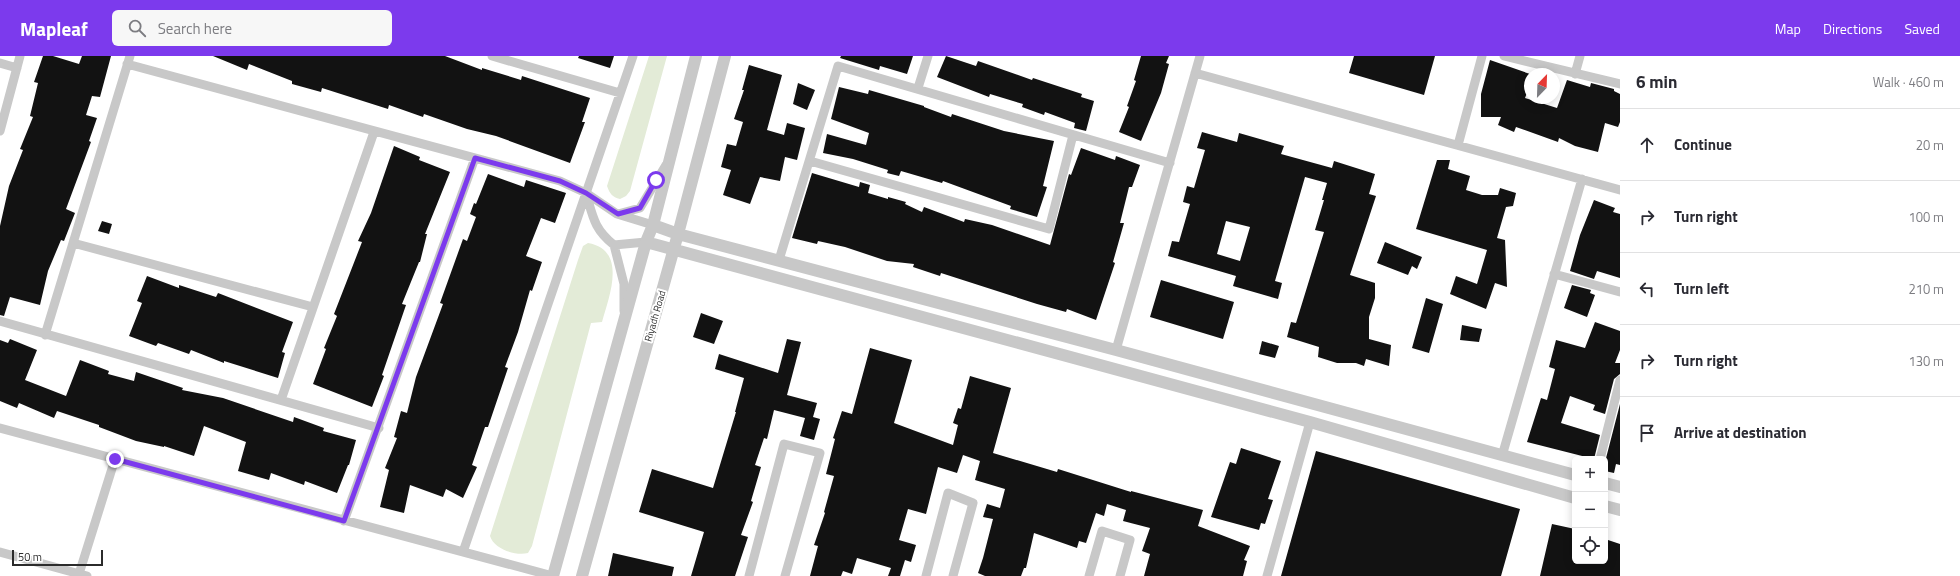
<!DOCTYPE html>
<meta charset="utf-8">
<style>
:root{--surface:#fff;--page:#f7f7f7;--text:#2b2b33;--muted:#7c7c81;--line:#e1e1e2;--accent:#7c3aed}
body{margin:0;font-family:"Titillium Web",sans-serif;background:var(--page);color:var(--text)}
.controls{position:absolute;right:12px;bottom:12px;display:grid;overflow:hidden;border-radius:6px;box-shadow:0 2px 10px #0003}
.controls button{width:36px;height:36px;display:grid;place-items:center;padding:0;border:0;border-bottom:1px solid var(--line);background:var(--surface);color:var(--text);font:20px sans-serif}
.compass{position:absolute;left:1524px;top:12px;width:36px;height:36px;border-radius:50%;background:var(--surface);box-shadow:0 2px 10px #0003;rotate:23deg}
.scale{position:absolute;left:12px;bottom:10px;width:91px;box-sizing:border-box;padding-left:4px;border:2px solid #2b2b2b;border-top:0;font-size:11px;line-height:14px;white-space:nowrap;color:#2b2b2b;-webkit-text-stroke:3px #fff;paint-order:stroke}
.stop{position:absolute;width:12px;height:12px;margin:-9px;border:3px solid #7c3aed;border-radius:50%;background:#fff}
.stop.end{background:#7c3aed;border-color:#fff;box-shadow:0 1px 4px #0008}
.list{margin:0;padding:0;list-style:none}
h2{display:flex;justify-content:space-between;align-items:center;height:52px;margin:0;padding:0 16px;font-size:17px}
h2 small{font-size:13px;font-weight:400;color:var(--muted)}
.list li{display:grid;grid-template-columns:26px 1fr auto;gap:12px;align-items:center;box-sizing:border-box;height:72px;padding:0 16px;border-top:1px solid var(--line)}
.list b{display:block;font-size:15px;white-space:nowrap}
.list em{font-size:13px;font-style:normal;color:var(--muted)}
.icon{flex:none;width:22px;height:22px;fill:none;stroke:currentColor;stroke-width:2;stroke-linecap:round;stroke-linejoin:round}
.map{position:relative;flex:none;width:1620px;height:520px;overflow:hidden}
header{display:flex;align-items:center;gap:24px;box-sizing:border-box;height:56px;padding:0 20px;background:var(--accent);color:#fff}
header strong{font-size:19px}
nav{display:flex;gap:22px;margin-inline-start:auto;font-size:14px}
.search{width:280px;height:36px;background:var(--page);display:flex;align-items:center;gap:10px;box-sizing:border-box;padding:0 14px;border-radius:6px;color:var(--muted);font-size:15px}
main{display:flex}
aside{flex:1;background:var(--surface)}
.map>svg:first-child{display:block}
.green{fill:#e3ebd7}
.building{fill:#121212;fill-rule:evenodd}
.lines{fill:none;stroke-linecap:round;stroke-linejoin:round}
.minor{stroke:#c8c8c8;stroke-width:9}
.tertiary{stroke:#c8c8c8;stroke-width:12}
.route{stroke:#7c3aed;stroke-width:5}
.labels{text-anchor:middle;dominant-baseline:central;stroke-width:4;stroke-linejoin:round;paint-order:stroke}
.street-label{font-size:10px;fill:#2b2b2b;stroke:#fff}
</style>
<header>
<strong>Mapleaf</strong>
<div class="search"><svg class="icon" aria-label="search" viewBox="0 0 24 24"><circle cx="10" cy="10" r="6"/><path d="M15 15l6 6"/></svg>Search here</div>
<nav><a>Map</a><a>Directions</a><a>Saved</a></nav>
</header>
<main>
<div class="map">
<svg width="1620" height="520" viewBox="0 0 1620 520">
<rect width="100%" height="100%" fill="#fff"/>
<!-- green -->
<path class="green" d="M 649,0 L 667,0 L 630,135 L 626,140 L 620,143 C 612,141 610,138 607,130 Z
M 588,187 C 628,194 609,241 602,266 L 591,267 L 532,490 L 528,497 C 515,500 494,493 490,480 L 578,204 L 583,190 Z"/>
<!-- building -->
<path class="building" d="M 43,0 L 53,0 L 79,8 L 82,0 L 111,0 L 100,41 L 92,40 L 86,59 L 97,62 L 89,85 L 91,86 L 66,153 L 75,157 L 64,185 L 61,184 L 48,215 L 40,249 L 10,241 L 4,260 L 0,259 L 0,170 L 9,130 L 23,94 L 20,93 L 33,61 L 30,60 L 38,27 L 34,26 Z
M 213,0 L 445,0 L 482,14 L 482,12 L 521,24 L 522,20 L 590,42 L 582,66 L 585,66 L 570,107 L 496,80 L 467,73 L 424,58 L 423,61 L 389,49 L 388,53 L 322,32 L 321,36 L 292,28 L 292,25 L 249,8 L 247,14 Z
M 579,0 L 614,0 L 610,12 L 578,2 Z
M 841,0 L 913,0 L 907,18 L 880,10 L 879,14 L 840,2 Z
M 946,0 L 976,10 L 978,5 L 1032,24 L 1033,22 L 1082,38 L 1081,41 L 1094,45 L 1086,75 L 1074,72 L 1075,67 L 1045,56 L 1044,59 L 1022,51 L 1023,48 L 990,38 L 989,41 L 937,21 Z
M 1141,0 L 1169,0 L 1166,7 L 1169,8 L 1161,37 L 1141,85 L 1119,76 L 1129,51 L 1127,50 L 1136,25 L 1134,24 Z
M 1354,0 L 1435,0 L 1424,39 L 1349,17 Z
M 1490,4 L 1530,18 L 1530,29 L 1525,42 L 1557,52 L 1567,24 L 1590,31 L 1591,27 L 1614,33 L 1614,35 L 1620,38 L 1620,66 L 1618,71 L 1605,67 L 1598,96 L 1575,90 L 1559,82 L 1558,86 L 1516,71 L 1514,76 L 1498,69 L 1501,61 L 1481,61 L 1481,38 Z
M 749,9 L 782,19 L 767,74 L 784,79 L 787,67 L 805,72 L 797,104 L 785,101 L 780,125 L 760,121 L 750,148 L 723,139 L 731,114 L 721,111 L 727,88 L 736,90 L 743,66 L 734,63 L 744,34 L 742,34 Z
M 798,27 L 815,34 L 807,54 L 793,48 Z
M 839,31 L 868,38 L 869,34 L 924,50 L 924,51 L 951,61 L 952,58 L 1004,75 L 1054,85 L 1043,130 L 1047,131 L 1037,161 L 1010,153 L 1011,150 L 943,125 L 942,127 L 901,115 L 899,120 L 887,117 L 888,114 L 853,103 L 823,97 L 827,78 L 866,89 L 869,77 L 831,63 Z
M 1202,76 L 1237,86 L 1239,77 L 1284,90 L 1281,98 L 1332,112 L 1334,105 L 1375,118 L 1369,138 L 1376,140 L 1350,219 L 1375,227 L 1375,242 L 1369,261 L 1369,283 L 1391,289 L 1389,310 L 1366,303 L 1364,310 L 1356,307 L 1337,307 L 1318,301 L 1319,291 L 1287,281 L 1291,266 L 1296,267 L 1324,176 L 1315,174 L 1324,144 L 1322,144 L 1327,127 L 1305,121 L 1275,225 L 1282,227 L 1278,243 L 1233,230 L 1236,220 L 1168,200 L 1172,185 L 1179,186 L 1190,148 L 1183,146 L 1187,130 L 1194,132 L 1205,94 L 1197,92 ZM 1226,165 L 1250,171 L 1240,205 L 1217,198 Z
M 394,90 L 420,101 L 419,104 L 450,116 L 425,178 L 427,178 L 420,206 L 419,206 L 402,248 L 406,249 L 382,319 L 384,320 L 372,351 L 313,328 L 326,293 L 324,292 L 337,260 L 334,258 L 362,186 L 358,185 L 371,157 Z
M 1081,92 L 1115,104 L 1116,100 L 1140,109 L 1132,131 L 1129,131 L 1120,167 L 1124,167 L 1113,206 L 1115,207 L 1096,264 L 1067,253 L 1066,256 L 1037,248 L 941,217 L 940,220 L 913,211 L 914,208 L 887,205 L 845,191 L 818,185 L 817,188 L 792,182 L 812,117 L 859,131 L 860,126 L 870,129 L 868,137 L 888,143 L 888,141 L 906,146 L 905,148 L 922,156 L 924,151 L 964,166 L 965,163 L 992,169 L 1050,189 L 1069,118 L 1071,119 Z
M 1437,104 L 1450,104 L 1448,113 L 1470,120 L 1466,134 L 1482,139 L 1498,139 L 1500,132 L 1516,137 L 1513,150 L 1506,151 L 1497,182 L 1505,184 L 1507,231 L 1495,227 L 1486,253 L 1450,238 L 1456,220 L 1477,228 L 1487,194 L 1416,173 Z
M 488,118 L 524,131 L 526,124 L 566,137 L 555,167 L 541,162 L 526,200 L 542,206 L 532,235 L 530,234 L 518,276 L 505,311 L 508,312 L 488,371 L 485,371 L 472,409 L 477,411 L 463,442 L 446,433 L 443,441 L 410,429 L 404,457 L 380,451 L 389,414 L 385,412 L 397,382 L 394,381 L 401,355 L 407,357 L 416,321 L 443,248 L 440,247 L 463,183 L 467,185 L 476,161 L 470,158 L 474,147 L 476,148 Z
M 1594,144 L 1615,152 L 1613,156 L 1620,158 L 1620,222 L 1597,215 L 1594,223 L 1570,215 L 1580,179 Z
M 102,165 L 112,168 L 109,178 L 98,175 Z
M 1385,186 L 1422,201 L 1417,213 L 1412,210 L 1408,219 L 1377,207 Z
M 147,220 L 179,232 L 179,229 L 216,241 L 218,237 L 293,266 L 282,296 L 285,297 L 278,322 L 224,305 L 224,307 L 191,294 L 189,298 L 158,287 L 156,290 L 129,280 L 142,247 L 137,245 Z
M 1161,224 L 1234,246 L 1223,283 L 1150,261 Z
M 1572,229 L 1591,234 L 1590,237 L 1595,239 L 1587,261 L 1564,252 Z
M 1426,242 L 1443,248 L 1429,297 L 1412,292 Z
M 701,257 L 723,265 L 714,288 L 693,281 Z
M 1595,266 L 1620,275 L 1620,294 L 1615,307 L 1620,307 L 1620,318 L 1614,323 L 1605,358 L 1593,354 L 1595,349 L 1570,340 L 1561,367 L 1600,379 L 1594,403 L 1527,386 L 1541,342 L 1547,344 L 1555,313 L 1549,311 L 1556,284 L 1585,292 Z
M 1462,269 L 1482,273 L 1479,286 L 1460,284 Z
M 10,283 L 37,294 L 25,324 L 66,340 L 80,304 L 109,315 L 108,318 L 134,325 L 136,316 L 183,332 L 182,334 L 223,342 L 293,366 L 294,361 L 324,372 L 323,375 L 356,384 L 349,409 L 348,409 L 337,437 L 305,425 L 304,429 L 271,417 L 269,424 L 238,415 L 246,386 L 204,370 L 194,400 L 164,390 L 164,391 L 136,385 L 99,371 L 99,369 L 57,355 L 54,362 L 19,347 L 17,352 L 0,345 L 0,284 L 8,287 Z
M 787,283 L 801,286 L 787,339 L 817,347 L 813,361 L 820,363 L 814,384 L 800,380 L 805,362 L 774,354 L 767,383 L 764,382 L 755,409 L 761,411 L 751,445 L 753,446 L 741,479 L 748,481 L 735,520 L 691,520 L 704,476 L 639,456 L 652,413 L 713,432 L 736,356 L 735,356 L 744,322 L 715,313 L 719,298 L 778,317 Z
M 1262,285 L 1279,290 L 1275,302 L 1259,298 Z
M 870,292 L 912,304 L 894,367 L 953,389 L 958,369 L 953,367 L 958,352 L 961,353 L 970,320 L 1011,332 L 993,397 L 1057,416 L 1058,413 L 1131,436 L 1131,435 L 1203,454 L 1198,470 L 1250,490 L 1244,504 L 1247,505 L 1243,520 L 1144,520 L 1150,498 L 1142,495 L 1150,472 L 1123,465 L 1126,454 L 1107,448 L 1104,460 L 1096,457 L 1086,487 L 1079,485 L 1077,492 L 1034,477 L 1026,512 L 1024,512 L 1021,520 L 985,520 L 978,517 L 983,502 L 993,463 L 983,461 L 987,448 L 1000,452 L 1005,433 L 975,424 L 980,405 L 963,399 L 957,417 L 938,411 L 926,458 L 908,453 L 899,484 L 916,489 L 911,506 L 905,504 L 900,520 L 888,520 L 891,512 L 857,502 L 852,518 L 843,515 L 841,520 L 810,520 L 818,490 L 814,489 L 825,457 L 824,456 L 834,420 L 826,418 L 835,383 L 833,382 L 842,355 L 852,358 Z
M 1620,348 L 1620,409 L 1616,408 L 1614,417 L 1605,415 L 1605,406 Z
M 1241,392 L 1281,405 L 1268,443 L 1273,444 L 1265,468 L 1261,467 L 1259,474 L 1211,461 L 1230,406 L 1236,408 Z
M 1316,395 L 1520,453 L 1501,520 L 1281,520 Z
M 1552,468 L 1575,473 L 1575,505 L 1605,505 L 1605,483 L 1620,488 L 1620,520 L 1540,520 Z
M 613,497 L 674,511 L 672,520 L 608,520 Z"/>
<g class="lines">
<!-- minor -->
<path class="minor" d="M 492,0 L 620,37
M 1504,0 L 1620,28
M 0,7 L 17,12
M 127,8 L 560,125 L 586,137 L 617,158 L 653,169
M 1195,17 L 1620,134
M 1575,18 L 1580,0
M 918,32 L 928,0
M 0,75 L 20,0
M 1458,89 L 1482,0
M 810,105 L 1049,173 L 1073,79
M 586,137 C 593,161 594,173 614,189 L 646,186
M 618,158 L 640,152 L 666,109
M 73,187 L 313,251
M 614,189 L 624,228 L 624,255
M 779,204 L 838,10 L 1170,107
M 1554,218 L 1620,236
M 0,265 L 379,372
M 45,279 L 130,0
M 1116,294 L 1200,0
M 281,344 L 374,76
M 0,372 L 553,520
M 1502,400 L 1582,123
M 1600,403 L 1620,324
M 344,465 L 475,102
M 0,496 L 87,520
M 463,496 L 633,0
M 79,518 L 115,403
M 749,520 L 784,388 L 820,397 L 785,520
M 926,520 L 948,437 L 973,447 L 953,520
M 1089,520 L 1102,475 L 1130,484 L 1120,520
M 1267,520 L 1310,366"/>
<!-- tertiary -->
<path class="tertiary" d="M 653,169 L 678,178 L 1116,294 L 1575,419
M 646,186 L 1310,366 L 1575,442
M 1605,427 L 1620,431
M 1605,450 L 1620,454
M 553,520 L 646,186 L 653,169 L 696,0
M 582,520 L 678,178 L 725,0"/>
</g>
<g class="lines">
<!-- route -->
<path class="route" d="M 115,403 L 344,465 L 475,102 L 560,125 L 586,137 L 618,158 L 640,152 L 656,124"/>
</g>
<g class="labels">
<!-- street labels -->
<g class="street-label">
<text transform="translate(655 260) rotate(-74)">Riyadh Road</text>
</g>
</g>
</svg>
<div class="controls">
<button>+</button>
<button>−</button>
<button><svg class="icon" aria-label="locate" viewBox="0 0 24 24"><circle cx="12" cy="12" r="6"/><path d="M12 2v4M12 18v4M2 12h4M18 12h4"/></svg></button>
</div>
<svg class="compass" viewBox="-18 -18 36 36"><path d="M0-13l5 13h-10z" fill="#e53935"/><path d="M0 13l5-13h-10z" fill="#7c7c81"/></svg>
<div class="scale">50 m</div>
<div class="stop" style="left:656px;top:124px"></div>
<div class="stop end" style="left:115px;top:403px"></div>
</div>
<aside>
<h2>6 min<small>Walk · 460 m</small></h2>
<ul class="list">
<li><svg class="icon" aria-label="ahead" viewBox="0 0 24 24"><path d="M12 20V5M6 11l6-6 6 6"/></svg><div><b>Continue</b></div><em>20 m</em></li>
<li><svg class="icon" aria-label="right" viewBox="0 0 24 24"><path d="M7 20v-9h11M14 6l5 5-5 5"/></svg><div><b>Turn right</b></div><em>100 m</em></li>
<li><svg class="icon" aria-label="left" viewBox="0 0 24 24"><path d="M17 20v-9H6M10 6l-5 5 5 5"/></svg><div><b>Turn left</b></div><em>210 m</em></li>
<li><svg class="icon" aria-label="right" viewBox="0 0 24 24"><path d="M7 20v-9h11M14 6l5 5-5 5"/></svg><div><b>Turn right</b></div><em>130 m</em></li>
<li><svg class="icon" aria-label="arrive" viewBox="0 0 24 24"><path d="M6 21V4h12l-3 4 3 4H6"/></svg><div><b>Arrive at destination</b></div></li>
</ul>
</aside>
</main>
